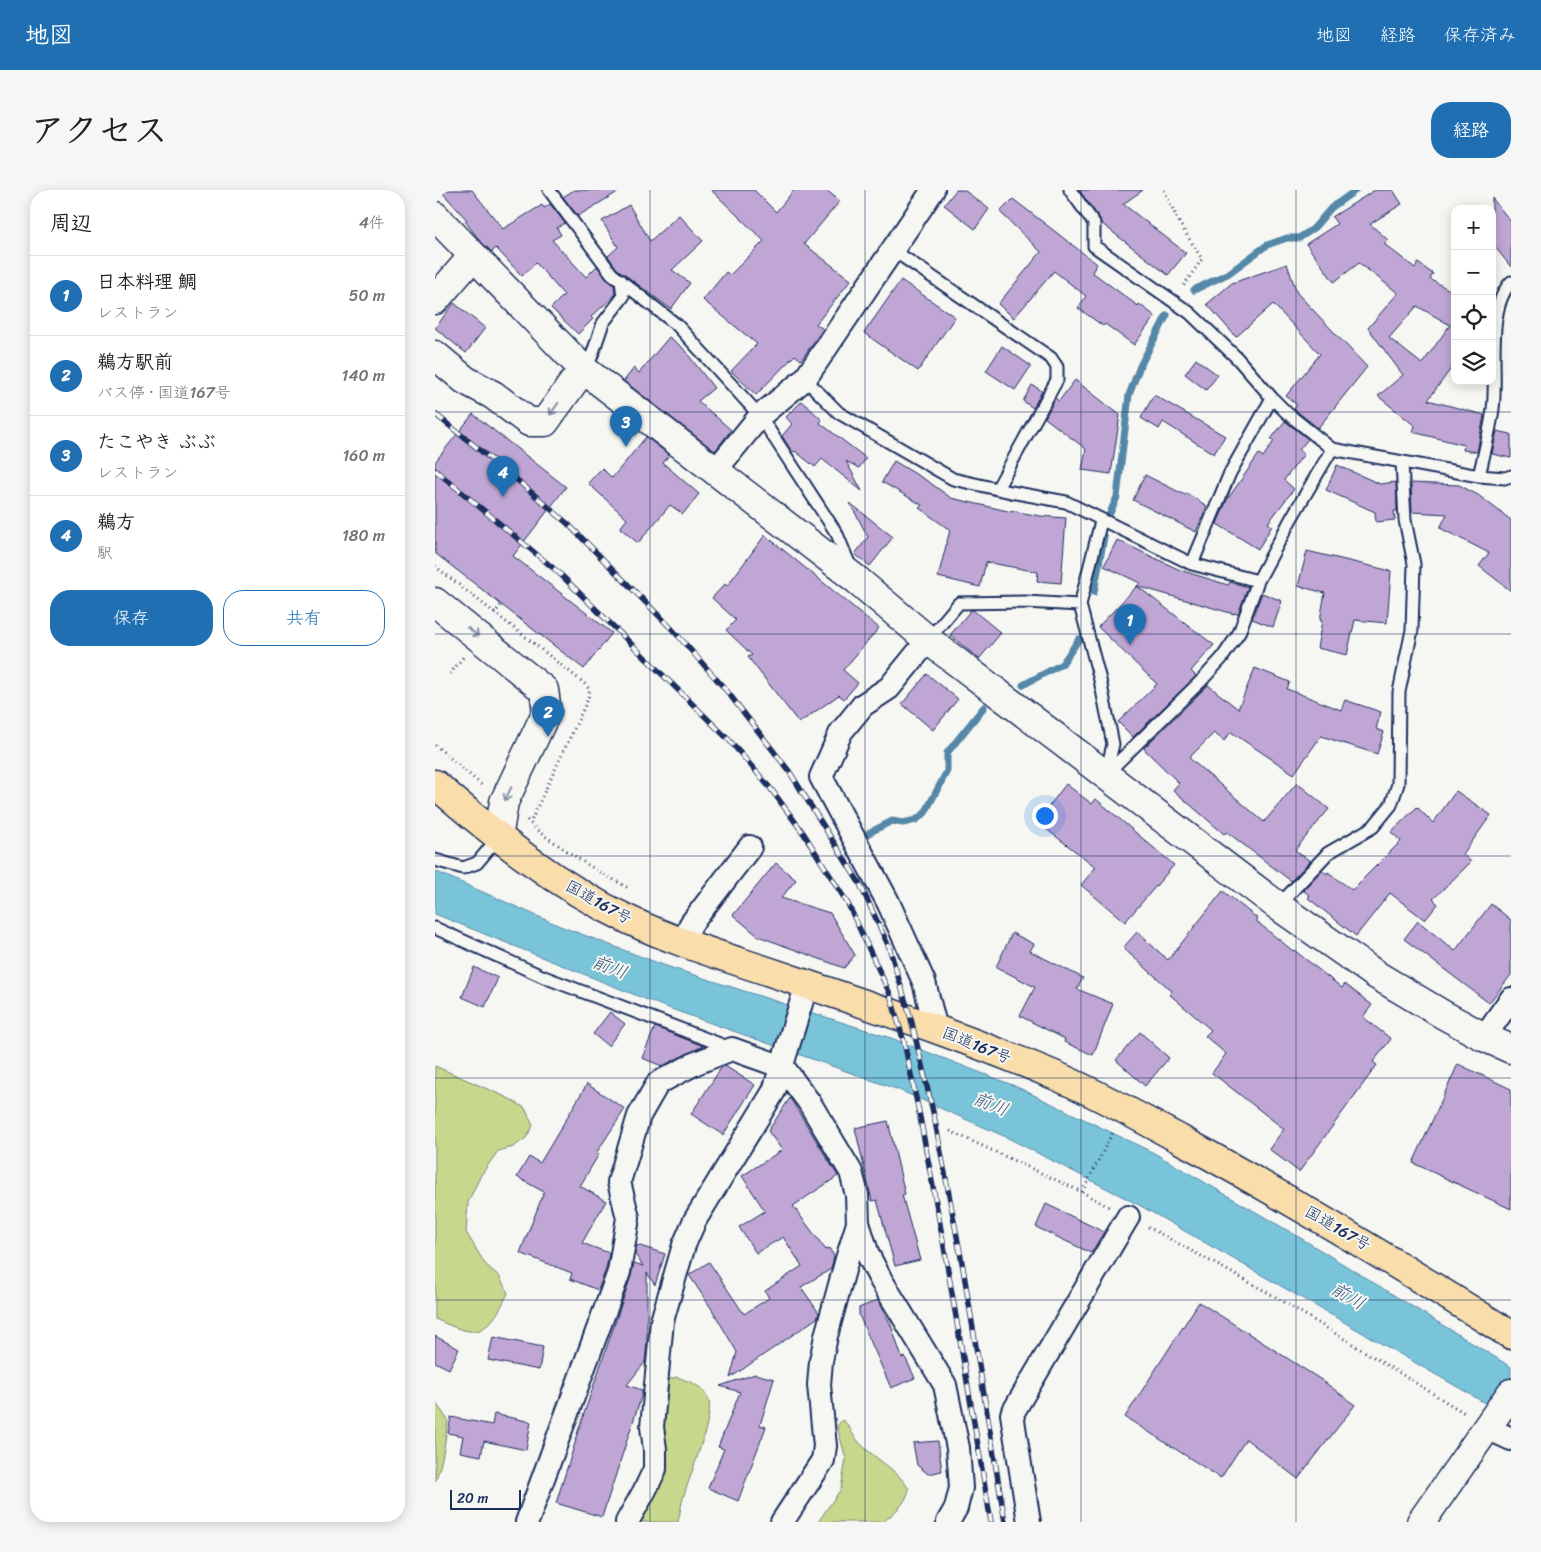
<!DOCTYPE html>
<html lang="ja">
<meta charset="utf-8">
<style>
:root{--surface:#fff;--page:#f6f6f6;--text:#222;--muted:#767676;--line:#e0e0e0;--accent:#1f6fb2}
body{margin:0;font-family:Sriracha,"Klee One",sans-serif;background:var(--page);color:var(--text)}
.controls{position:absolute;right:15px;top:15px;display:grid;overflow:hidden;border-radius:10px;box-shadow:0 2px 12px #0003}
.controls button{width:45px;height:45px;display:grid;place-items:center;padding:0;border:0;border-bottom:1px solid var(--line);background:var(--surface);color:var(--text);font:25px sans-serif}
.scale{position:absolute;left:15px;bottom:12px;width:71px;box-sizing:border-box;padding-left:5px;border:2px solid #1b2f5e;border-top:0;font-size:14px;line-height:18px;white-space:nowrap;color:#1b2f5e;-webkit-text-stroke:4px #f6f6f2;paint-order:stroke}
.you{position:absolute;left:609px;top:625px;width:18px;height:18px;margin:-12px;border:4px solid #fff;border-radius:50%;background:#1a73e8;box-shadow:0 0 0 8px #1a73e833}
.badge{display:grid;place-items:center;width:32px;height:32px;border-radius:50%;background:var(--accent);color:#fff;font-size:16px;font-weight:700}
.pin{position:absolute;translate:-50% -41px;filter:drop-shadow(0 1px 2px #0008)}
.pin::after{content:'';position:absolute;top:26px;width:18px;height:15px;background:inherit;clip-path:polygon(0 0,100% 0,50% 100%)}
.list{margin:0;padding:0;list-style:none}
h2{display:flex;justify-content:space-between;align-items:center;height:65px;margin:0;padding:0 20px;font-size:21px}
h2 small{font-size:16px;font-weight:400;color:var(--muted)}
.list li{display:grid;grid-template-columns:32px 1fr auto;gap:15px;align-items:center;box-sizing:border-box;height:80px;padding:0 20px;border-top:1px solid var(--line)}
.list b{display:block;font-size:19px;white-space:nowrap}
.list p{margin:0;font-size:16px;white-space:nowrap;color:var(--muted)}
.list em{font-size:16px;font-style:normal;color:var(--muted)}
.actions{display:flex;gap:10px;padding:15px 20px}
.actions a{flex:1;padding:11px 0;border:1px solid var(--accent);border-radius:20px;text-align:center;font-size:18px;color:var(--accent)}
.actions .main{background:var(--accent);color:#fff}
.icon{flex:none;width:28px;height:28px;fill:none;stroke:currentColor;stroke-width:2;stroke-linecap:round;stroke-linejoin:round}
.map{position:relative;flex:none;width:1076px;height:1332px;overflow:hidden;border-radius:20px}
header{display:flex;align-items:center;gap:30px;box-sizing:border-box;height:70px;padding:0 25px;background:var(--accent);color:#fff}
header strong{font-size:24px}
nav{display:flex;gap:28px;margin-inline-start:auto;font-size:18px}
.intro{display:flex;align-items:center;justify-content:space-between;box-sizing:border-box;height:120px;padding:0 30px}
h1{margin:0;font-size:35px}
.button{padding:12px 22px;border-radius:20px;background:var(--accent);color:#fff;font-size:18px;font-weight:700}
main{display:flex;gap:30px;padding:0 30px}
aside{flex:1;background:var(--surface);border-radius:20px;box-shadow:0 2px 12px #0003}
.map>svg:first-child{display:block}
.green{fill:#c7d88c;stroke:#718475}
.water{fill:#7ac4da;stroke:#5488a8}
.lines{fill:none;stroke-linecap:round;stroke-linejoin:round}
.stream{stroke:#5488a8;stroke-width:7}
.building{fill:#c0a6d4;stroke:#1b2f5e;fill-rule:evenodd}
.service-casing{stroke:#1b2f5e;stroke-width:15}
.minor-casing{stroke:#1b2f5e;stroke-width:26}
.tertiary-casing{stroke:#1b2f5e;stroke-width:31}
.trunk-casing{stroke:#1b2f5e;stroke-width:31}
.path{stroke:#1b2f5e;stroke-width:3;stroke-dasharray:1 4;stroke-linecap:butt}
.service{stroke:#f6f6f2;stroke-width:11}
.minor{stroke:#f6f6f2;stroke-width:22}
.tertiary{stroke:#f6f6f2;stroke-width:28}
.trunk{stroke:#f9ddab;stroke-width:28}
.rail-casing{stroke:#1b2f5e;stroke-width:5.5}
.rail{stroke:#f6f6f2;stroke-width:4;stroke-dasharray:11;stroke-linecap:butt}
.oneway{stroke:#8892a8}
.grid{fill:none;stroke:#1b2f5e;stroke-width:1;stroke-opacity:0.55}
.labels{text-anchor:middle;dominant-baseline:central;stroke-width:4;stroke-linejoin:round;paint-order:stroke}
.street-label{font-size:16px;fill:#1b2f5e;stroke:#f6f6f2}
.water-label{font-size:18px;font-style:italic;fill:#33547d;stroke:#f6f6f2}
</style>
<header>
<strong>地図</strong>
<nav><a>地図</a><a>経路</a><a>保存済み</a></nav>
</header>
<div class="intro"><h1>アクセス</h1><a class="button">経路</a></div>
<main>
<aside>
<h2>周辺<small>4件</small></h2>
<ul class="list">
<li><span class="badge">1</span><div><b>日本料理 鯛</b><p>レストラン</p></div><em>50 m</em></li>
<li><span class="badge">2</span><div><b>鵜方駅前</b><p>バス停 · 国道167号</p></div><em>140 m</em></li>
<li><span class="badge">3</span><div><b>たこやき ぶぶ</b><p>レストラン</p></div><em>160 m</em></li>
<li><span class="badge">4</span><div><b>鵜方</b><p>駅</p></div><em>180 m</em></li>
</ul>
<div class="actions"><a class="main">保存</a><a>共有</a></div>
</aside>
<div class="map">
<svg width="1076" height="1332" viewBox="0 0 1076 1332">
<rect width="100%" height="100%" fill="#f6f6f2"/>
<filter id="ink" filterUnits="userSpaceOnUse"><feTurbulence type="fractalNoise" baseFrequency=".02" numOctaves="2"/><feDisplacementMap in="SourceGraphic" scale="10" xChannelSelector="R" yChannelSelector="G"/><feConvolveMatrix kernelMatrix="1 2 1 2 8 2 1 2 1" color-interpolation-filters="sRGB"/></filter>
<g filter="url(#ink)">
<!-- green -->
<path class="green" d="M 0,876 L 73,908 L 90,918 L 98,936 L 91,948 L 78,957 L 63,961 L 46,985 L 33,1012 L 31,1042 L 50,1074 L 64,1086 L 73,1103 C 66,1118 54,1144 34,1141 C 23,1140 10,1133 0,1129 Z
M 242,1187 C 255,1192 267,1195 273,1208 C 281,1222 254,1288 249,1305 C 246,1314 245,1323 243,1332 L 206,1332 L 217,1310 L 226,1290 L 227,1227 L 232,1190 Z
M 0,1212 L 13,1230 C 10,1251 8,1272 0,1291 Z
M 407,1230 C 414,1234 415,1240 419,1246 C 434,1267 460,1276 474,1299 C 471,1314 460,1322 448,1332 L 383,1332 L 406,1299 L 411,1269 L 402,1236 Z"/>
<!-- water -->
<path class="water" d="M 0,681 L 125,736 L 231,776 L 456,848 L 580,896 L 719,963 L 864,1047 L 1076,1177 L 1076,1229 L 1033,1203 L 704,1015 L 571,947 L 464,900 L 225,815 L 0,724 Z"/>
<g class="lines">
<!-- stream -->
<path class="stream" d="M 759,100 L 794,83 L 832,55 L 852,48 L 864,48 L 878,39 L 896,18 L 921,0
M 675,323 L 682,307 L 694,205 L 705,176 L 732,125
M 659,402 L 669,347
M 588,495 L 627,474 L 644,449
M 430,645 L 457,631 L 468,633 L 481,630 L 490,623 L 512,581 L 512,563 L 549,517"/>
</g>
<!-- building -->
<path class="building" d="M 5,0 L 37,0 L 68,39 L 107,15 L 109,18 L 115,14 L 130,33 L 122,38 L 126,45 L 117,50 L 151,87 L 162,76 L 171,89 L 179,95 L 180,105 L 156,127 L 158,129 L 143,144 L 116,118 L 129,105 L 101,73 L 87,86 L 61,58 L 57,62 L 45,51 L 30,31 L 32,30 Z
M 139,0 L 186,0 L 143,26 L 128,7 Z
M 276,0 L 319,0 L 341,22 L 359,0 L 391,0 L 405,11 L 369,54 L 416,90 L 381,134 L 388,139 L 366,170 L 360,165 L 321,205 L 296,181 L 322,154 L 268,110 L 291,82 L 295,85 L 329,51 Z
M 521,0 L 529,0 L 554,19 L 540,39 L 509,15 Z
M 644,0 L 708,0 L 688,14 L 751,63 L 733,85 L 666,33 L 665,29 Z
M 940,0 L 958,0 L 967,14 L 935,34 L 953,50 L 949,54 L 980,78 L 983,73 L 998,84 L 995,89 L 1020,103 L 1020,173 L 993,210 L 1049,225 L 1042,262 L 1028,260 L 1029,255 L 978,242 L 980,236 L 943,206 L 968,185 L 933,138 L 963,103 L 924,73 L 899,92 L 871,54 L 902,34 L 897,27 ZM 982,116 L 1015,135 L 987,174 L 954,148 Z
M 1057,8 L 1076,32 L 1076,77 L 1057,53 Z
M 578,9 L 662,74 L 657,82 L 703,116 L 704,114 L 720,126 L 699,155 L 670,134 L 668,136 L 643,118 L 651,106 L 619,81 L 579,128 L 563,114 L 606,62 L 565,22 Z
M 194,15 L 215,51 L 244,25 L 268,51 L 237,80 L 255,93 L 236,119 L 182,79 L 173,66 L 183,57 L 167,31 Z
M 852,74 L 862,103 L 932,177 L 883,238 L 859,219 L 862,215 L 851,206 L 885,164 L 838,114 L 801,147 L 772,114 L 797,93 Z
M 466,90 L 520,127 L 483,181 L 429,143 Z
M 19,113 L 50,138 L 31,163 L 0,138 Z
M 234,147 L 247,157 L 279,198 L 263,211 L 296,240 L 280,261 L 189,191 L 199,178 L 204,183 Z
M 567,156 L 596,176 L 580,200 L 551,181 Z
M 761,169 L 783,185 L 771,200 L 750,184 Z
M 640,190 L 685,225 L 676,284 L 647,280 L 651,259 L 610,228 L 620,208 L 624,211 Z
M 597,195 L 607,201 L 598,218 L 588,211 Z
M 719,205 L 790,246 L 779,264 L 728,232 L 724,239 L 706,228 Z
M 367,211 L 387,230 L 385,233 L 431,268 L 424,278 L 411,271 L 427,301 L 387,269 L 380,277 L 360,261 L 359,262 L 356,260 L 347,246 L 357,234 L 351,227 Z
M 38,224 L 131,297 L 78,366 L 177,443 L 149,479 L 0,363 L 0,272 Z
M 850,231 L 873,249 L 864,260 L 869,264 L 849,290 L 859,299 L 833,333 L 837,336 L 823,359 L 782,334 L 792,310 L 824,264 L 828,267 L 839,251 L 836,249 Z
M 1062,241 L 1076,244 L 1076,268 L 1057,264 Z
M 211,247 L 234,265 L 228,273 L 264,304 L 248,324 L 235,315 L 203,353 L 185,338 L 192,329 L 153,293 L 167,278 L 177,288 Z
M 459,271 L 494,292 L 516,308 L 577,322 L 578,321 L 605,326 L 631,328 L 626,393 L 602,391 L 603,382 L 551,372 L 545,397 L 503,387 L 515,340 L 484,318 L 487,315 L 447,292 Z
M 902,275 L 945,294 L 961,292 L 962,321 L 959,321 L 960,330 L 941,332 L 940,322 L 891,300 Z
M 710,285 L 750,305 L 751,303 L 772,316 L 761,342 L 698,310 Z
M 976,293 L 1024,295 L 1043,305 L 1076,330 L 1076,401 L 1044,376 L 1054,363 L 1005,338 L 1012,324 L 977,322 Z
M 415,313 L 458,347 L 435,376 L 420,364 L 433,347 Z
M 330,345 L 444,438 L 408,480 L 423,493 L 409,509 L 404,505 L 364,533 L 313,467 L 317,465 L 291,440 L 301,430 L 277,408 L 290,394 L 292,396 Z
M 682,350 L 745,380 L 793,395 L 795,392 L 813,397 L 803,424 L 799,423 L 799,424 L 702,396 L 705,393 L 669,376 Z
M 872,361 L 956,381 L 952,433 L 920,430 L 912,465 L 882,458 L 887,431 L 885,430 L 890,403 L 863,396 Z
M 702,396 L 779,455 L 756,481 L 761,486 L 698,547 L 683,532 L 722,494 L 663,437 Z
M 827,403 L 847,411 L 838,437 L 817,429 Z
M 536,420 L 538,420 L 566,443 L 544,469 L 515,445 Z
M 820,478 L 855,492 L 852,499 L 906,520 L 910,510 L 946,522 L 941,539 L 949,542 L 942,564 L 886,546 L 859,584 L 796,542 L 789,551 L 779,543 L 754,568 L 829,632 L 862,593 L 894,619 L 860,660 L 875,671 L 856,691 L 792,642 L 789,644 L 738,600 L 744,593 L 710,560 L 709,558 L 773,495 L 803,519 Z
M 492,484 L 523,509 L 498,540 L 467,514 Z
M 631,594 L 657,614 L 661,609 L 739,675 L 690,732 L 646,695 L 661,677 L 602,632 Z
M 1021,601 L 1056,625 L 1028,664 L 1036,672 L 998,709 L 1003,714 L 990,730 L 955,703 L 921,746 L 873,708 L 875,706 L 868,700 L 887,680 L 892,684 L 893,682 L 917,700 L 966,651 L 956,642 L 982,617 L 998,633 Z
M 341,673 L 361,690 L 346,708 L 395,723 L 420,765 L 409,778 L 323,746 L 298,725 Z
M 788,701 L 823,729 L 821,731 L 858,761 L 859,760 L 907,798 L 910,794 L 937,815 L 928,827 L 956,849 L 938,872 L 942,875 L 864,982 L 834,959 L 849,939 L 777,883 L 791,864 L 770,846 L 776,840 L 734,804 L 737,801 L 688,758 L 702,742 L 733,770 Z
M 1056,714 L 1076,730 L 1076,785 L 1054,813 L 969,749 L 983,731 L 1020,761 Z
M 577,743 L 599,754 L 595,761 L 648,788 L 642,799 L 678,814 L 658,865 L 629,852 L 630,849 L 585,826 L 600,797 L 561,777 Z
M 39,777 L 63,788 L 50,817 L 27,807 Z
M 175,822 L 190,834 L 173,856 L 158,844 Z
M 220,837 L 230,841 L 268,856 L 227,876 L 207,868 Z
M 705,842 L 734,868 L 710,896 L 681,870 Z
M 1023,874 L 1076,899 L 1076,1019 L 978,973 Z
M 290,876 L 320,895 L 288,945 L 256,924 L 286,878 Z
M 152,894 L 190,919 L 162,962 L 164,964 L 145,996 L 171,1011 L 147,1053 L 174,1063 L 171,1079 L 163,1100 L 135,1089 L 137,1083 L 85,1063 L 109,1002 L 82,987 L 94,967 L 105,973 Z
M 355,908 L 403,986 L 358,1016 L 391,1060 L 394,1058 L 399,1066 L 396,1079 L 366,1097 L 384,1123 L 382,1128 L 295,1188 L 302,1162 L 278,1121 L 254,1085 L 274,1072 L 309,1124 L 334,1108 L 330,1101 L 367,1076 L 348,1047 L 321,1063 L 304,1037 L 330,1021 L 307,986 L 347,960 L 333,941 Z
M 453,931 L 470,1004 L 467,1005 L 485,1070 L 460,1076 L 442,1010 L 437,1011 L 420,938 Z
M 611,1014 L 669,1042 L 656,1063 L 601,1037 Z
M 202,1055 L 230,1064 L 220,1095 L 212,1083 L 212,1152 L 210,1172 L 192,1195 L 207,1200 L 207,1204 L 167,1327 L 121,1313 L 141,1250 L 140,1250 L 196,1086 L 199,1073 L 208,1076 L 200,1064 Z
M 443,1110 L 456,1135 L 467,1168 L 470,1167 L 480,1188 L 456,1198 L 424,1125 L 424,1118 Z
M 764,1112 L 888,1191 L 920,1215 L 863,1289 L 811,1249 L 786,1288 L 690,1227 Z
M 0,1146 L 24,1159 L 14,1179 L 0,1172 Z
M 58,1147 L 108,1157 L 104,1180 L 53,1170 Z
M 320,1184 L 339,1189 L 325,1235 L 331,1237 L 303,1311 L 273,1298 L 289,1259 L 283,1257 L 305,1202 L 285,1196 Z
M 59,1224 L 96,1232 L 91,1260 L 49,1251 L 46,1266 L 25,1262 L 28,1246 L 13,1243 L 16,1227 L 57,1235 Z
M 503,1251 L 507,1281 L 493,1284 L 482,1275 L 478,1253 Z"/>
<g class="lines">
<!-- service casing -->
<g class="service-casing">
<path id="service" d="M 114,0 L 177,84 L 242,135 L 325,226 L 402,344 L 416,378
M 635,0 L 659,33 L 659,56 L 755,123 L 802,168 L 837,208 L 852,223 L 897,259 L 1044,286
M 458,60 L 616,168 L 622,177 L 622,190 L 562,299
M 1076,92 C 1050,121 1063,182 1058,219 C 1055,241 1049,264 1044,286 L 1070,288 L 1076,286
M 148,179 L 156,168 L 168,133 L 188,107 L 186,90
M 370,189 L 404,223 L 518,289 L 576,302 L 631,312 L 757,374 L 823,391
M 666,331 L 645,415 L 665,490 L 678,554 L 671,584
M 757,374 L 795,283 L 837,208
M 493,450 L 524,413 L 590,412 L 645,415
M 671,584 L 767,490 L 787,468 L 804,443 L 823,391 L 856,329 L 897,259
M 0,670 L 28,678 L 42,673 L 63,648
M 843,716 L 893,663 L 938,637 L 956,615 L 963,594 L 964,502 L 977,440 L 979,374 L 970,330 L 967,272
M 0,738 L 109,787 L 295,858"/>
</g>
<!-- minor casing -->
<g class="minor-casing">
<path id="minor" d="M 280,281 L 325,226 L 370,189 L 498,0
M 493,450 L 454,498 L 428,515 L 406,542 L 386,587 L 453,712 L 489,792 L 501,839
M 249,752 L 256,734 L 315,657
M 1049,847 L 1076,809
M 1052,1238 L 1076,1249
M 92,1332 L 184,1082 L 193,1028 L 184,992 L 204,926 L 223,893 L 261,873 L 297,859 L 348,877 L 374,912 L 416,982 L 422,1005 L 423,1033 L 433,1065 L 446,1090 L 510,1195 L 523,1258 L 526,1298 L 521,1318 L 513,1332
M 192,1332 L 210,1300 L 220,1279 L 220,1259 L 217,1237 L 227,1131 L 249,1055 L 260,1030 L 339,901 L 372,794
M 347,1332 L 388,1270 L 390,1256 L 384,1195 L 386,1171 L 391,1146 L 412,1069 L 423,1033
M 594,1332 L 577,1224 L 693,1027"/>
</g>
<!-- tertiary casing -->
<g class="tertiary-casing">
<path id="tertiary" d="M 0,26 L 148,179 L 422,390 L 493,450 L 843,716 L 943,786 L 1007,824 L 1049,847 L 1076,859
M 0,110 L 38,66
M 0,165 L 30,190 L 58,205 L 94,232 L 110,232 L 148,179
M 0,412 L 109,500 L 112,521 L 69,612 L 63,648
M 986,1332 L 1076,1203"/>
</g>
<!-- trunk casing -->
<g class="trunk-casing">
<path id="trunk" d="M 0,594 C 61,647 121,695 194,730 C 242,753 294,768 344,785 C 436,816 529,847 619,885 C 664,904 707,929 750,952 C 861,1012 969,1078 1076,1145"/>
</g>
<!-- path -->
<path class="path" d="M 729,0 L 745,34 L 767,69 L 747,98
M 0,376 L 149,493 L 155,500 L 153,509 L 95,633
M 59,424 L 66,415
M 15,484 L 29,466
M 0,555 L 49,597
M 92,630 L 104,642 L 153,675 L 195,699
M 515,941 L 647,1002 L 674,1017
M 647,1002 L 678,942
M 713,1037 L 841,1107 L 1031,1224"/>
<!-- service -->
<use href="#service" class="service"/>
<!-- minor -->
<use href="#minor" class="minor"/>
<!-- tertiary -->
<use href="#tertiary" class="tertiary"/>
<!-- trunk -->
<use href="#trunk" class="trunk"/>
<!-- rail casing -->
<g class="rail-casing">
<path id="rail" d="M 0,224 L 81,289 L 133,334 L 237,439 L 291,500 L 354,581 L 425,694 L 454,757 L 476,829 L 499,926 L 528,1078 L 570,1332
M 0,280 L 123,382 L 294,550 L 336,599 L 369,644 L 413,714 L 455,804 L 469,852 L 484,922 L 507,1045 L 556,1332"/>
</g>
<!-- rail -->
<use href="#rail" class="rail"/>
</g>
<!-- one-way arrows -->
<defs><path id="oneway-shaft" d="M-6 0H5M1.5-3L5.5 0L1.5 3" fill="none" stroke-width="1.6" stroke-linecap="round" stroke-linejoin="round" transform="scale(1.25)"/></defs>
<g class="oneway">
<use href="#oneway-shaft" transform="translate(119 219) rotate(126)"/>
<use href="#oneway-shaft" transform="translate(38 442) rotate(38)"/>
<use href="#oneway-shaft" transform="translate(73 604) rotate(116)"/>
</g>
</g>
<!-- grid -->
<path class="grid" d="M 215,0 L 215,1332M 430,0 L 430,1332M 646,0 L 646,1332M 861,0 L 861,1332M 0,222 L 1076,222M 0,444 L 1076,444M 0,666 L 1076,666M 0,888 L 1076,888M 0,1110 L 1076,1110"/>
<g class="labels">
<!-- street labels -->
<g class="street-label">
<text transform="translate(164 712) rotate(29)">国道167号</text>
<text transform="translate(542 855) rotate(22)">国道167号</text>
<text transform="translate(903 1038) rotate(30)">国道167号</text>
</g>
<!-- water labels -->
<g class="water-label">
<text transform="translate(175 777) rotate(21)">前川</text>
<text transform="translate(556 914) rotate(22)">前川</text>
<text transform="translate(913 1106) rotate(30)">前川</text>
</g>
</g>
</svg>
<div class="controls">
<button>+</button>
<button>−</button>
<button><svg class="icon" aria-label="locate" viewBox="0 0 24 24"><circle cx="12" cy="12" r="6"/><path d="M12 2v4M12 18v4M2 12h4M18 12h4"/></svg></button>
<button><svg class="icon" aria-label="layers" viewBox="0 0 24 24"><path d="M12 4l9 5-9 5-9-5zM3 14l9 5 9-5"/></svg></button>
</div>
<div class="scale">20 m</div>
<div class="you"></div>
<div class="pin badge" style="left:695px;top:455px">1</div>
<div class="pin badge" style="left:113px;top:547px">2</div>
<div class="pin badge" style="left:191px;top:257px">3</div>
<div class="pin badge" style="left:68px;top:307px">4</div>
</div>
</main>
